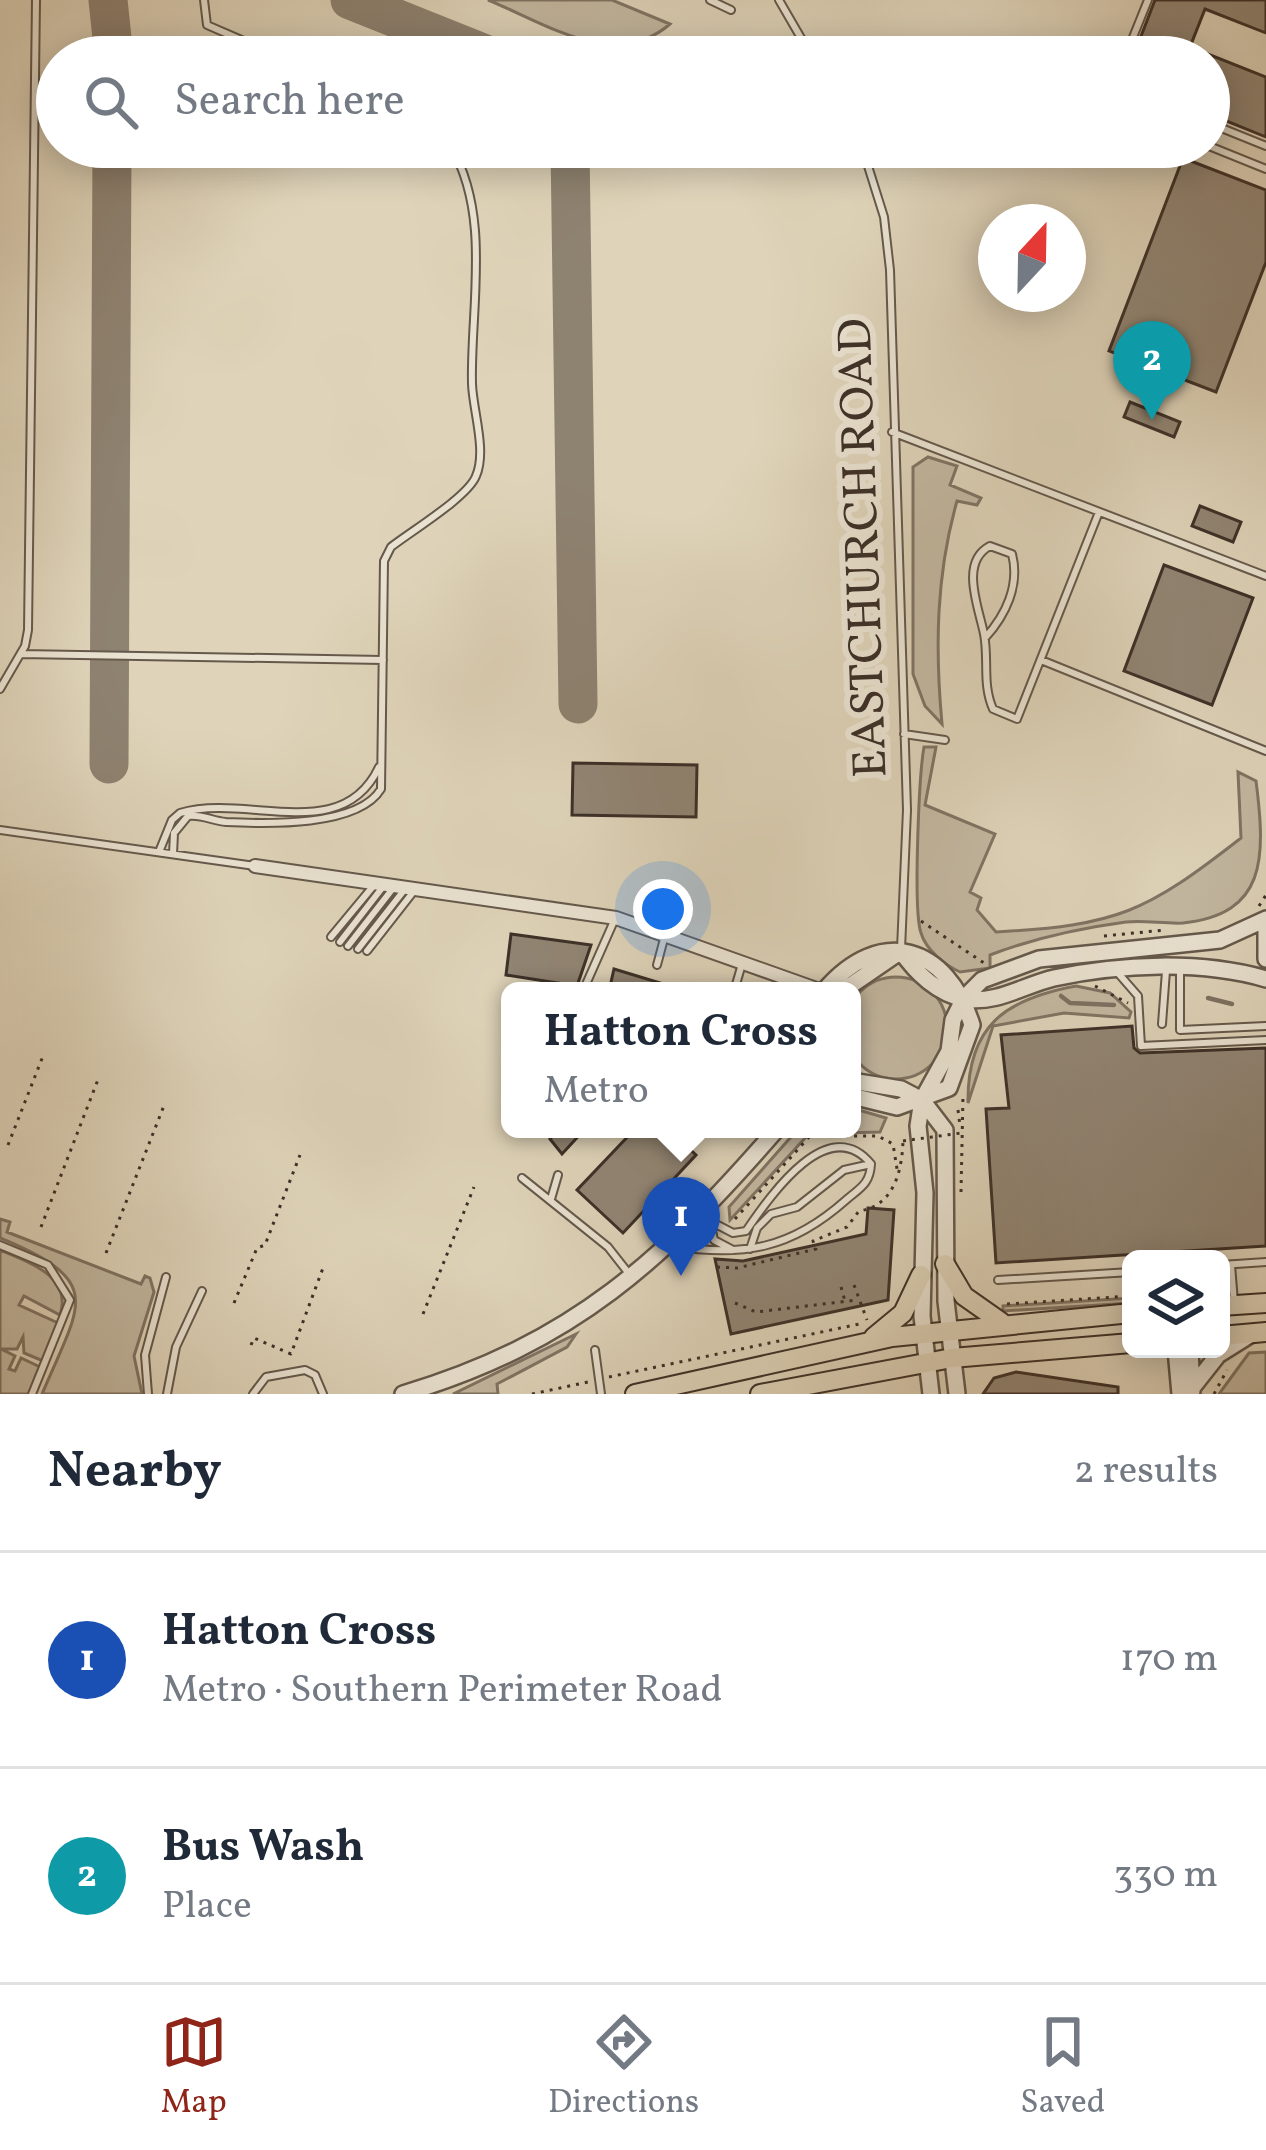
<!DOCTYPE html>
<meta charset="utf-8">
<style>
:root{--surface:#fff;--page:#f6f6f7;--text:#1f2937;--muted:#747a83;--line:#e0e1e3;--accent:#8f2418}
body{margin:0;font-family:Vollkorn,serif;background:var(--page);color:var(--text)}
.controls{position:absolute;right:36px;bottom:36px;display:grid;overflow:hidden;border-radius:18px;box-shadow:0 6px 30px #0003}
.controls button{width:108px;height:108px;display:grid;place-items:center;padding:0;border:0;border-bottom:3px solid var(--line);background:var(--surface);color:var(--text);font:60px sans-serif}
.compass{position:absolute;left:978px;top:204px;width:108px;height:108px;border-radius:50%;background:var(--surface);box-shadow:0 6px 30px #0003;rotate:22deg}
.you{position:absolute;left:663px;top:909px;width:42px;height:42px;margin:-30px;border:9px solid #fff;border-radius:50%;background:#1a73e8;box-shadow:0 0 0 18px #1a73e833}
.badge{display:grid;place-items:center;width:78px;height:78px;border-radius:50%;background:var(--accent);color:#fff;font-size:39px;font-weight:700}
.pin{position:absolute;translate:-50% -99px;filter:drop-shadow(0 3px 6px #0008)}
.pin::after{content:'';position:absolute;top:63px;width:42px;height:36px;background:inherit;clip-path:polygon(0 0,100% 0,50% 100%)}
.popup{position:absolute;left:501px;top:982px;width:360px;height:156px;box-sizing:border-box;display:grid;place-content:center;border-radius:18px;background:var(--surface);filter:drop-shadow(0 3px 9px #0005);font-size:39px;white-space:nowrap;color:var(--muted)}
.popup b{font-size:45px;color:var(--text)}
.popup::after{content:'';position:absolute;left:50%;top:100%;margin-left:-24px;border:24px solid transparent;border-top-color:var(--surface)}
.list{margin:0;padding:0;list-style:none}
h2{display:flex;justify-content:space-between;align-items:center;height:156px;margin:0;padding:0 48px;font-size:51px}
h2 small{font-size:39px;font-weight:400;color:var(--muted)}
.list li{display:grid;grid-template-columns:78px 1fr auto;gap:36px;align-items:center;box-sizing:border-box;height:216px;padding:0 48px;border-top:3px solid var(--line)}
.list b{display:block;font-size:45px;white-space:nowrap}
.list p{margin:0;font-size:39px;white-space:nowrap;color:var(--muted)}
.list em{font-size:39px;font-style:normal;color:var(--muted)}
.icon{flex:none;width:66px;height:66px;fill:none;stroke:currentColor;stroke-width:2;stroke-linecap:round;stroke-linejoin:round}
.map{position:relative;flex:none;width:1266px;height:1394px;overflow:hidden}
.search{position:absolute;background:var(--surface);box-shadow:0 6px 30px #0003;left:36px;right:36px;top:36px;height:132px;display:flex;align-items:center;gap:30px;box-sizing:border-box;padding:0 42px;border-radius:66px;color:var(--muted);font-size:45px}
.sheet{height:588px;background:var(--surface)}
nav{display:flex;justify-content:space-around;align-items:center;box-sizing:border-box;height:168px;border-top:3px solid var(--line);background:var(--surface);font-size:33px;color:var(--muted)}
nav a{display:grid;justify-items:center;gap:6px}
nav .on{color:var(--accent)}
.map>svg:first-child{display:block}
.green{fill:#c3b8a1;stroke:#807464;stroke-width:3}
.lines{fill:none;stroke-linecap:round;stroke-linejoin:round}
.stream{stroke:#7d7162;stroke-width:4.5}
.taxiway{stroke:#8e8271;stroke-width:39}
.building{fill:#918574;stroke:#3c3028;stroke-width:3}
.service-casing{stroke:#65594c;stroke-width:10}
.minor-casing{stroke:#65594c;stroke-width:16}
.tertiary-casing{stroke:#65594c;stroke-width:20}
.trunk-casing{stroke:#3c3028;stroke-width:22}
.path{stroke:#3c3028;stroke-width:3;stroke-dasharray:3 6;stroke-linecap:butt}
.service{stroke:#eae3d2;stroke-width:6}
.minor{stroke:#eae3d2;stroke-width:12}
.tertiary{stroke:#eae3d2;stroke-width:15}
.trunk{stroke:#dfd4ba;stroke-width:18}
.path-bridge{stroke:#3c3028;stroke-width:3;stroke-dasharray:3 6;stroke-linecap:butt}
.labels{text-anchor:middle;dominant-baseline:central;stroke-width:12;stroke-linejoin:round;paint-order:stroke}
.street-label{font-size:48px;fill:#3c3028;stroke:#eae3d2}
</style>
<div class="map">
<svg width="1266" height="1394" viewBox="0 0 1266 1394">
<rect width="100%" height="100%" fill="#dfd4ba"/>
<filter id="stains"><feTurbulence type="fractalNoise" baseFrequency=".00167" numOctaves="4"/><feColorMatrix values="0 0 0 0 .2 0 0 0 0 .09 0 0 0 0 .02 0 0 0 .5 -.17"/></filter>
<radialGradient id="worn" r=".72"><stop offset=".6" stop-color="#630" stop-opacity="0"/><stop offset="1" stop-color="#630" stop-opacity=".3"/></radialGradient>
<!-- green -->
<path class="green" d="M 488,0 L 612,0 L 670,24 C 615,72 545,23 488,0 Z
M 928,457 L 957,466 L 950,485 L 981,498 L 977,505 L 957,501 C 936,575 935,648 942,724 L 925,706 L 913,674 L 913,467 Z
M 924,747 L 936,747 L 925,805 L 995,834 L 970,892 L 981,898 L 977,910 L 996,932 C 1118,925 1145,913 1241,838 L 1238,772 L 1256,781 C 1266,859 1266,914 1183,923 C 1164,924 1145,920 1126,922 C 1081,928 1032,939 990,955 L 990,968 L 960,972 C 945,965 926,950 921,933 C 913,911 919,775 924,747 Z
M845 1028a51 51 0 1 1 102 0a51 51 0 1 1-102 0Z
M 1076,986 L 1110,993 L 1131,1012 L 1129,1018 L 1064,1013 L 993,1026 L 968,1103 C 967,1025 1006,999 1076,986 Z
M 852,1108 L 886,1118 L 880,1132 L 806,1134 L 804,1129 L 852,1129 Z
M 798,1129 L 806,1137 L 730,1220 L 729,1207 Z
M 0,1219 L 10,1222 L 7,1232 L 141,1284 L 145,1276 L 150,1278 L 154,1292 L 134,1356 L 142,1394 L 42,1394 C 81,1302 106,1282 0,1238 Z
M 0,1250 C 28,1262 73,1276 60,1315 L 24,1296 L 19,1305 L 58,1323 L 43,1361 L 24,1353 L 23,1337 L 17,1349 L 1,1349 L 15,1356 L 9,1369 L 15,1371 L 21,1358 L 40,1367 L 29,1394 L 0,1394 Z
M 1131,1298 L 1131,1303 L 1003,1311 L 1003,1306 Z
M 576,1334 L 567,1347 L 497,1384 L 498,1394 L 453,1394 Z
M 1266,1352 L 1266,1394 L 1219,1394 L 1249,1353 Z"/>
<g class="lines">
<!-- stream -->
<path class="stream" d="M 1061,996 L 1070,1003 L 1114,1005
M 1208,998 L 1232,1004"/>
<!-- taxiway -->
<path class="taxiway" d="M 108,0 L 114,57
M 350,0 L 493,57
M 570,147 L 578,704
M 109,764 L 112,147"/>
</g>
<!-- building -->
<path class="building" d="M 1155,0 L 1266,0 L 1266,33 L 1205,9 L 1190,47 L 1266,77 L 1266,137 L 1209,114 L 1209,57 L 1133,57 Z
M 1183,158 L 1266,190 L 1266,262 L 1216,392 L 1109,351 Z
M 1130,402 L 1180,422 L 1174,437 L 1124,417 Z
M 1200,506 L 1241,522 L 1233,542 L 1192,526 Z
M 1164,565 L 1253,598 L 1212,705 L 1124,671 Z
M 573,763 L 697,765 L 696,817 L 572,815 Z
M 511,934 L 591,945 L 577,986 L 506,975 Z
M 614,969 L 677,988 L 677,991 L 609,991 Z
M 1132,1026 L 1134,1048 L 1140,1053 L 1266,1048 L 1266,1246 L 996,1263 L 986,1109 L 1009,1108 L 1001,1035 Z
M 559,1129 L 585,1129 L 562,1154 L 550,1139 Z
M 635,1129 L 669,1129 L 696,1155 L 623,1233 L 577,1190 Z
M 868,1208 L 894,1210 L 888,1300 L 731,1334 L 715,1259 L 743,1261 L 866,1234 Z
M 1016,1372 L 1118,1387 L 1118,1394 L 983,1394 L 994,1378 Z"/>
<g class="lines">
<!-- service casing -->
<g class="service-casing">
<path id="service" d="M 204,0 L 207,25 L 281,57
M 710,0 L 731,10
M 779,0 L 812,57
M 1125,57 L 1148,0
M 1209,123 L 1266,146
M 1209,146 L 1266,169
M 862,147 L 884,217 L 890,270 L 907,810 L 901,949
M 892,432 L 1266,576
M 985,638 C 1006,615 1020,585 1012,554 L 990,546 C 959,562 979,608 984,634 C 989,660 982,684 993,709 L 1017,719 L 1099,512
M 21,654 L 383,660
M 1041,660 L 1266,751
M 0,689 L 25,646 L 28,630 L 36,0
M 904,734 L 945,740
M 0,830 L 255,866
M 159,852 L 172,820 L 180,813 C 248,793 342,846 379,767
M 173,854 L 174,833 L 188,816 C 202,814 212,821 226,822 C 267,824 358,827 381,789 L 384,561 L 391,547 C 410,532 468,497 476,476 C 487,451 473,411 472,384 C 470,310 492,216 451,147
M 331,937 L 375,884
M 340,942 L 382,888
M 348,946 L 394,887
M 358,949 L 405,889
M 367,951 L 414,891
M 657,965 L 665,935
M 1180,971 L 1180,1030 L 1266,1026
M 1118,973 L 1138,996 L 1141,1046 L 1266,1040
M 583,991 L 614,921
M 734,991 L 742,964
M 1162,1024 L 1166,971
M 522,1178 L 608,1247 L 630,1275
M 551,1199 L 558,1175
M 710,1221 L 733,1233 L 746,1231 C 767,1201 827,1110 871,1164
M 710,1221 L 714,1240 L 733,1250
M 0,1245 L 48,1265 L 70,1300 L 32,1394
M 672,1246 C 744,1257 791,1249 846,1200 C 860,1188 870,1184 871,1164
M 750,1249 L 757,1228 L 771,1214 L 797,1207 L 844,1170 L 871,1164
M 1221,1265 L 1266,1262
M 1231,1265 L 1234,1302
M 998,1280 L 1131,1272
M 595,1350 L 601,1394
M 148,1394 L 145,1355 L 166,1277
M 167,1394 L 176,1347 L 202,1291
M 253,1394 L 266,1377 L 305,1370 L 315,1375 L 323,1394"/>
</g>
<!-- minor casing -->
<g class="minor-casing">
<path id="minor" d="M 255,866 L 616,918 L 822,991"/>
</g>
<!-- tertiary casing -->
<g class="tertiary-casing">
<path id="tertiary" d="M 1266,925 L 1266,959
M 901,951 C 916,973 938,994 965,999 C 997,1004 1024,985 1054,978 C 1120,964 1201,960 1266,979
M 824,991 C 880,925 947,945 972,1025 L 949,1088 L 897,1107 L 852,1096
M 827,991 L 847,988 L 901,951
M 852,1081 L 901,1089 L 922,1100 L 945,1130 L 946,1301 L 957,1394
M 1176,1349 L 1180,1394
M 1190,1349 L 1192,1391
M 1192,1388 L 1218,1355 L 1250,1335
M 403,1394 C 574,1343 663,1260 777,1129
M 931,1394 L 922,1316 L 925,1193 L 918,1126 L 922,1100 L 949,1051 L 953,1020 L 964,998 L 982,980 L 1039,959 L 1220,940 L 1266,919"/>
</g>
<!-- trunk casing -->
<g class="trunk-casing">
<path id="trunk" d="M 945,1264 L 964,1296 L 1001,1322
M 1221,1306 L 1266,1303
M 1221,1336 L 1266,1332
M 874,1337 L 903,1313 L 921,1275
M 635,1394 L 892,1337 L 1131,1313
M 760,1394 L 952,1358 L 1131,1343"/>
</g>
<!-- path -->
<path class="path" d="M 1259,906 L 1266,895
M 921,921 L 984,963
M 1104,936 L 1165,930
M 1095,986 L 1128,1003
M 958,1110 L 960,1126
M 803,1129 L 810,1136 L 878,1136 L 893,1144 L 897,1169
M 8,1145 L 43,1056
M 961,1192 L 963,1095
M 735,1219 L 810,1136
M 41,1227 L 99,1077
M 106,1253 L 165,1103
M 717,1267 L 737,1268 L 816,1249 L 813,1241 L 847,1227 L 859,1211 C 894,1206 902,1171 903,1141
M 854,1285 L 867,1320
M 841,1287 L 845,1301
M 234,1303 L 257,1248 L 265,1245 L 300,1155
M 735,1303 L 756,1312 L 857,1300
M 1007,1304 L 1131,1296
M 423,1314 L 474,1187
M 251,1345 L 254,1338 L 291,1354 L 323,1268
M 609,1377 L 864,1323
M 532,1394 L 588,1382
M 1214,1394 L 1227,1370"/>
<!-- service -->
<use href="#service" class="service"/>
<!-- minor -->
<use href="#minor" class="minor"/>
<!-- tertiary -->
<use href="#tertiary" class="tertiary"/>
<!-- trunk -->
<use href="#trunk" class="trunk"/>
<!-- path-bridge -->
<path class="path-bridge" d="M 903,1141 L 961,1133"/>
</g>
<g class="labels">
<!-- street labels -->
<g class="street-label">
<text transform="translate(865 548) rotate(-92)">EASTCHURCH ROAD</text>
</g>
</g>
<rect width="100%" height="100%" filter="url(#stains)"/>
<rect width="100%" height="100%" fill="url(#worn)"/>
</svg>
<div class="controls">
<button><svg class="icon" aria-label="layers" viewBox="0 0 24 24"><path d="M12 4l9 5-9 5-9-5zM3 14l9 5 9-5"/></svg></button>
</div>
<svg class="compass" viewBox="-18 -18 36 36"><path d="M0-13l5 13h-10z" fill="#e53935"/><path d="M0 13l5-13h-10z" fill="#747a83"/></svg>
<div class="you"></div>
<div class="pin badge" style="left:681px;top:1276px;background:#1a4fb4">1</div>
<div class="popup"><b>Hatton Cross</b>Metro</div>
<div class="pin badge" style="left:1152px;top:420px;background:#0f9aa8">2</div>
<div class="search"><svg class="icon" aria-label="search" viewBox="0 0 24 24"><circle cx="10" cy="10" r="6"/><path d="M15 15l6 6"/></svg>Search here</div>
</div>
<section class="sheet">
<h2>Nearby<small>2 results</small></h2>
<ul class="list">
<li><span class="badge" style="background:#1a4fb4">1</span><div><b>Hatton Cross</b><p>Metro · Southern Perimeter Road</p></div><em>170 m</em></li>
<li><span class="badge" style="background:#0f9aa8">2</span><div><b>Bus Wash</b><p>Place</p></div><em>330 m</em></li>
</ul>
</section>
<nav>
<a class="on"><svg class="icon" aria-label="map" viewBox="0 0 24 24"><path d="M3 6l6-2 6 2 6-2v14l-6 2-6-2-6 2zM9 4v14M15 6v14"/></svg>Map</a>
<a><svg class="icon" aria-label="directions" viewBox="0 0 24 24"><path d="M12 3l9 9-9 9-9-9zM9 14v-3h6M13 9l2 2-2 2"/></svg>Directions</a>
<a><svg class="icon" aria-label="saved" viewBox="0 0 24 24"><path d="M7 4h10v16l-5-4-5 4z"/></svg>Saved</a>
</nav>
